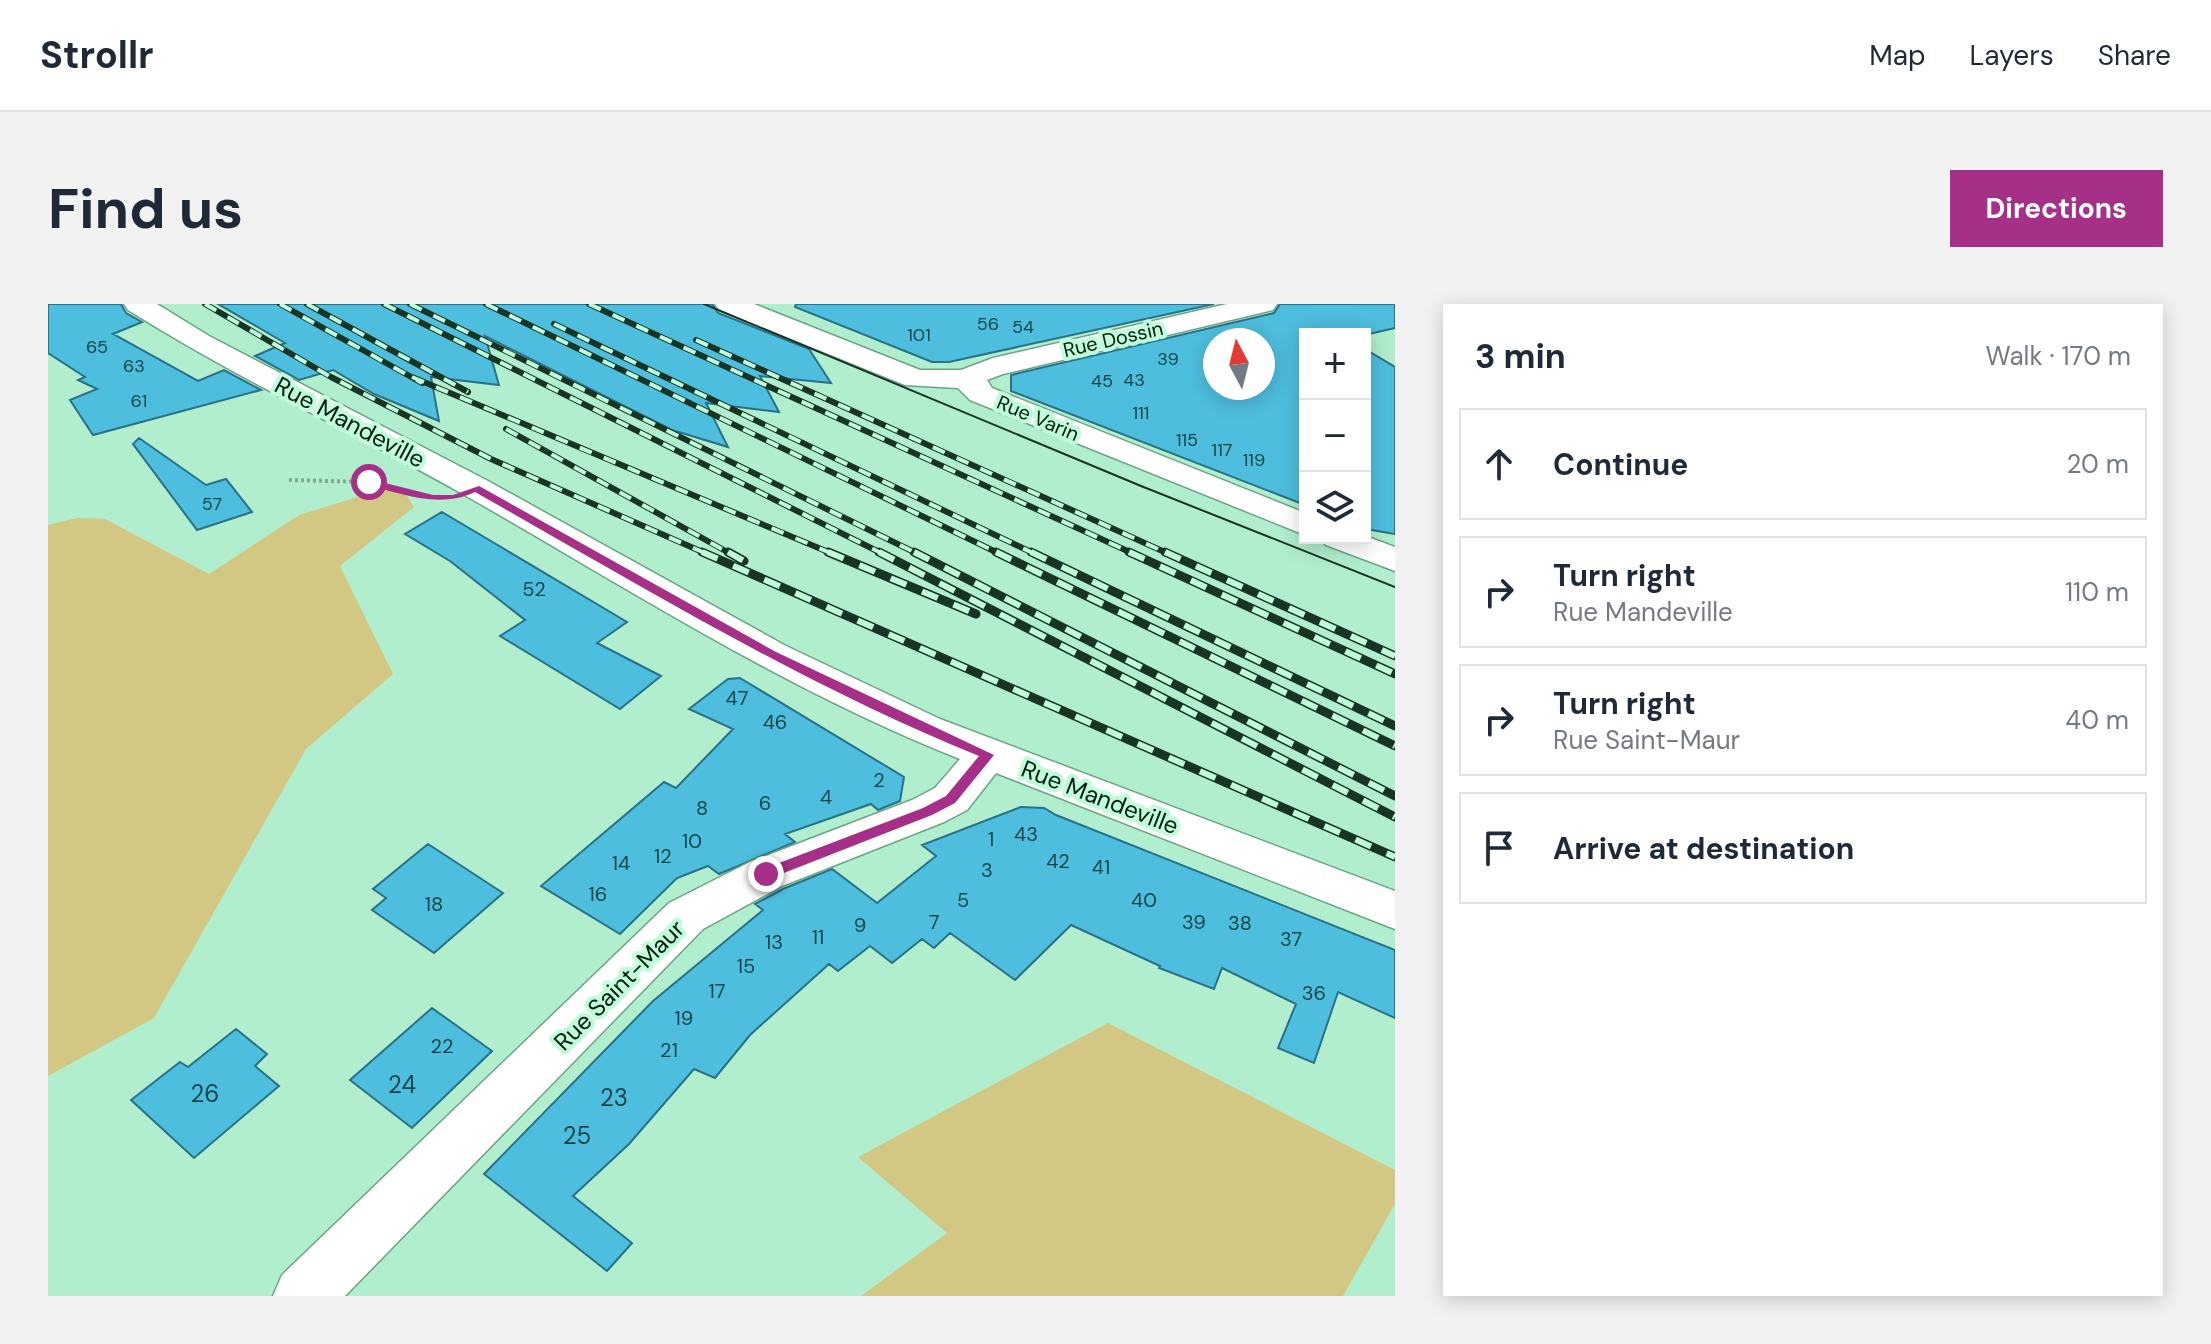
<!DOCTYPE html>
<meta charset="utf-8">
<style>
:root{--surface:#fff;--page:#f2f2f3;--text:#1f2937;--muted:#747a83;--line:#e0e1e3;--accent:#a62f87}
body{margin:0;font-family:"DM Sans",sans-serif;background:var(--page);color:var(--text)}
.controls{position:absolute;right:24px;top:24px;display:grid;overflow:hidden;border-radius:0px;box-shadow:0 4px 20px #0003}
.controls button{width:72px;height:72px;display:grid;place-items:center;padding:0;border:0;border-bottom:2px solid var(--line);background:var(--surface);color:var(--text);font:40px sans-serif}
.compass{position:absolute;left:1155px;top:24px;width:72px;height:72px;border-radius:50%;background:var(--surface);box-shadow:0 4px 20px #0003;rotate:353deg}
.stop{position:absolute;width:24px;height:24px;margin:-18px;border:6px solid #a62f87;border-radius:50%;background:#fff}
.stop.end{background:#a62f87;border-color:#fff;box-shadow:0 2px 8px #0008}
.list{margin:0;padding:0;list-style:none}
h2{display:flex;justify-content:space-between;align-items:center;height:104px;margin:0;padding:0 32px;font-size:34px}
h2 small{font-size:26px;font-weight:400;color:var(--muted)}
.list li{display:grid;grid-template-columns:52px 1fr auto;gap:24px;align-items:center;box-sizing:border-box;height:112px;margin:0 16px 16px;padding:0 16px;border:2px solid var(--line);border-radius:0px}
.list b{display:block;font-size:30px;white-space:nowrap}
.list p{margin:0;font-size:26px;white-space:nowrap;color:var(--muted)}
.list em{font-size:26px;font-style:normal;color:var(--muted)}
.icon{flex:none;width:44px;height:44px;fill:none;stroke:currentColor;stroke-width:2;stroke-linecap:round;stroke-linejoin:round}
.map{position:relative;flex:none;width:1347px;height:992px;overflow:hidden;border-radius:0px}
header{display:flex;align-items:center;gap:48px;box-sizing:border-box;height:112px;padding:0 40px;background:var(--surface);border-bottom:2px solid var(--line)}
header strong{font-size:38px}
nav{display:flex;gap:44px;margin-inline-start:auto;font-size:28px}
.intro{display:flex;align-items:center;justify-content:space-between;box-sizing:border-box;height:192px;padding:0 48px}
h1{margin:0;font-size:56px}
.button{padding:20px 36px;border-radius:0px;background:var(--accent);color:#fff;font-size:28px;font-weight:700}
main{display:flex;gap:48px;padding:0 48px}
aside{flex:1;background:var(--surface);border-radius:0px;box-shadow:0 4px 20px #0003}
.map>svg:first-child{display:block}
.green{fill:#d2c783}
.building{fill:#4ebedf;stroke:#297186;stroke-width:2;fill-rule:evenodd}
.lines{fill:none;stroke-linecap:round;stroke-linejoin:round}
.minor-casing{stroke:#6aa585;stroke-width:3}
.path{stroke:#7cad93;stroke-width:4;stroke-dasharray:3 3;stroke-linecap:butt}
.minor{fill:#fff;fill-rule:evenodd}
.tram{stroke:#183425;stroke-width:2}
.rail-far1-casing{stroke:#183425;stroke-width:6}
.rail-casing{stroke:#183425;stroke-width:9}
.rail-far1{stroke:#befcda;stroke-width:4;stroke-dasharray:13;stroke-linecap:butt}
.rail{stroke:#befcda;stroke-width:6;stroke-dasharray:17;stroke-linecap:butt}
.route{fill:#a62f87}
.labels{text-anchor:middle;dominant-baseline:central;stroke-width:8;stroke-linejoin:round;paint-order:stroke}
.far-number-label{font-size:18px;fill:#174544}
.far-street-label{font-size:20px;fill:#051d11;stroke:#befcda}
.number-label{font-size:20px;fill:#174544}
.street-label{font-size:24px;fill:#051d11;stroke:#befcda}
.near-number-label{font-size:24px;fill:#174544}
</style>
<header>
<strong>Strollr</strong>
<nav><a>Map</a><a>Layers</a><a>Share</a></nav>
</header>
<div class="intro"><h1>Find us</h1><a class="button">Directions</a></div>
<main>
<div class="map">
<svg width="1347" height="992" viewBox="0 0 1347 992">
<rect width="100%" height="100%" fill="#b1eecd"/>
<!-- green -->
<path class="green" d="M 354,184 L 366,203 L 292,262 L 345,370 L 258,445 L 106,714 L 0,772 L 0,221 L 29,214 L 57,215 L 161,270 L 251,211 L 329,187 Z
M 1060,719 L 1347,866 L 1347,900 L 1295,992 L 813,992 L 899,929 L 810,853 Z"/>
<!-- building -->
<path class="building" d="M 0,0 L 73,0 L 78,9 L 94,18 L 65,30 L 150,77 L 176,66 L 213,86 L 45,131 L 22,96 L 49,85 L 30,76 L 37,73 L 0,49 Z
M 170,0 L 664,0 L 670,9 L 761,45 L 783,79 L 712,72 L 731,108 L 658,99 L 680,143 L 624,126 L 437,32 L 451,81 L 383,73 L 391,117 L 326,90 L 285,66 L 251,76 L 207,52 L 237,39 Z
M 748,0 L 1166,0 L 901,58 L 884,58 L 747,3 Z
M 1232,0 L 1347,0 L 1347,24 L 1317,31 L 1257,30 L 1257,201 L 963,87 L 963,71 L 1226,9 ZM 1167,36 L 1215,36 L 1215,84 L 1167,84 Z
M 1317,45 L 1347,63 L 1347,230 L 1317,225 Z
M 91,134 L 158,181 L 178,175 L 204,208 L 149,226 L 85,140 Z
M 394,208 L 579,318 L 549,339 L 613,372 L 572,405 L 452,332 L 477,316 L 402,257 L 357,230 Z
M 692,374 L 856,473 L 852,497 L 830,506 L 823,500 L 737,530 L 747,538 L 671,570 L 660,562 L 629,574 L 572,630 L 493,582 L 616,478 L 628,484 L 685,425 L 641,405 L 680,375 Z
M 973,503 L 996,504 L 1008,511 L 1347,646 L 1347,714 L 1290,688 L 1266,759 L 1230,744 L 1248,700 L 1174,664 L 1166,685 L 1111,664 L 1112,662 L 1023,621 L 967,676 L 902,629 L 886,644 L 874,635 L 844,659 L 822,642 L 790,667 L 781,660 L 702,731 L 667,774 L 646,765 L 581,840 L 525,892 L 584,939 L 559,967 L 436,870 L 605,697 L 715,606 L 707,600 L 735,585 L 784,565 L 829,599 L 888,552 L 874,541 Z
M 380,540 L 455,589 L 386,649 L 324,606 L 338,594 L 325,585 Z
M 384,704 L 444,747 L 364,824 L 302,776 Z
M 188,725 L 219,750 L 207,762 L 231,782 L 146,854 L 83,796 L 132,758 L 140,763 Z"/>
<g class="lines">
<!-- minor casing -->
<g class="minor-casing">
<path id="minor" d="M 76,0 L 109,0 L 161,32 L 440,177 L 738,342 L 892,415 L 1347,587 L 1347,625 L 948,469 L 919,506 L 896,518 L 734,582 L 655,625 L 297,992 L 225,992 L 234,971 L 621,599 L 702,558 L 864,496 L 887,484 L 912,455 C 739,387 581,285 420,193 C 307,129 190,75 80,6 Z
M 667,0 L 706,0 L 872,66 L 913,66 L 945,54 L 1179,0 L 1229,0 L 1225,6 L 955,70 L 939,76 L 944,84 L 1257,209 L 1257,231 L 922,96 L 910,84 L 857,81 L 671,6 Z
M 1317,232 L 1347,243 L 1347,267 L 1278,241 L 1272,234 Z"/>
</g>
<!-- path -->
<path class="path" d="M 241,176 L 321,178 L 347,185"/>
<!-- minor -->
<use href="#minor" class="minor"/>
<!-- tram -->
<path class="tram" d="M 656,0 L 1093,182 L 1347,283"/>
<!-- rail-far1 casing -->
<g class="rail-far1-casing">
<path id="rail-far1" d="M 157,0 L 283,73 L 443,155 L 659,250
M 232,0 L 374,79
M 259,0 L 420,88
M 336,0 L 835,250
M 362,0 L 870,250
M 438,0 L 952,250
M 541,0 L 1086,250
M 506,20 L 987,250
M 648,36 L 1121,250
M 364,73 L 785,250
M 458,125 L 683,250"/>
</g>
<!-- rail casing -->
<g class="rail-casing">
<path id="rail" d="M 654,248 L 1347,553
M 680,248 L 696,257
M 780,248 L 928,310
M 831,248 L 1347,513
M 866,248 L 1347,492
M 948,248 L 1347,442
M 983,248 L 1347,422
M 1081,248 L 1347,370
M 1117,248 L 1347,352"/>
</g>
<!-- rail-far1 -->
<use href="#rail-far1" class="rail-far1"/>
<!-- rail -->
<use href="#rail" class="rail"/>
</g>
<!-- route -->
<path class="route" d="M 321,175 L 385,191 L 405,191 L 431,182 L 728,348 L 946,451 L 907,499 L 884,511 L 723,574 L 713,574 L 713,566 L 875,504 L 898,492 L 931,452 C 755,381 592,281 427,188 C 391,205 354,190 317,180 Z"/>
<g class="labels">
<!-- far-number labels -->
<g class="far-number-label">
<text x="940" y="20">56</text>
<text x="975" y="23">54</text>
<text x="871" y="31">101</text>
<text x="49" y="43">65</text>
<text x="1120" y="55">39</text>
<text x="86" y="62">63</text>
<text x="1086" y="76">43</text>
<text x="1054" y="77">45</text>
<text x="91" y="97">61</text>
<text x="1093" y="109">111</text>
<text x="1139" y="136">115</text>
<text x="1174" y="146">117</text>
<text x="1206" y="156">119</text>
<text x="164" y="200">57</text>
</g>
<!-- far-street labels -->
<g class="far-street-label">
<text transform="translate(1065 35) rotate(-13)">Rue Dossin</text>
<text transform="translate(990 114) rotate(23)">Rue Varin</text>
</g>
<!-- number labels -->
<g class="number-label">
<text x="486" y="285">52</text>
<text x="689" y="394">47</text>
<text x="727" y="418">46</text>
<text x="831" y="476">2</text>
<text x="778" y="493">4</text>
<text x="717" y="499">6</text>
<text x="654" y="504">8</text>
<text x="978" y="530">43</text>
<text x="943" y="535">1</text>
<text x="644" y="537">10</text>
<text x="615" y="552">12</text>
<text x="1010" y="557">42</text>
<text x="573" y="559">14</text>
<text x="1053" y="563">41</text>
<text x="939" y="566">3</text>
<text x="550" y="590">16</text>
<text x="915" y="596">5</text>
<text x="1096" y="596">40</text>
<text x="386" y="600">18</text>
<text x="886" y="618">7</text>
<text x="1146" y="618">39</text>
<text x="1192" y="619">38</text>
<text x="812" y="621">9</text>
<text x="770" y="633">11</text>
<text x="1243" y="635">37</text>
<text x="726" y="638">13</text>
<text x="698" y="662">15</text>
<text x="669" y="687">17</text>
<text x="1266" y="689">36</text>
<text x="636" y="714">19</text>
<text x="394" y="742">22</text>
<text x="621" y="746">21</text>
</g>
<!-- street labels -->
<g class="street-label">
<text transform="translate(302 118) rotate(28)">Rue Mandeville</text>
<text transform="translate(1052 493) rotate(21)">Rue Mandeville</text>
<text transform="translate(571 681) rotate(-45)">Rue Saint-Maur</text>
</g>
<!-- near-number labels -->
<g class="near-number-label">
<text x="354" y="780">24</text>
<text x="157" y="789">26</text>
<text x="566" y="793">23</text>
<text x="529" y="831">25</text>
</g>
</g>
</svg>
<div class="controls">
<button>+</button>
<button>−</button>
<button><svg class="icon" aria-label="layers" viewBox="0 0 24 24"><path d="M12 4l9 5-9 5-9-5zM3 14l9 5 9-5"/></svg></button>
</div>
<svg class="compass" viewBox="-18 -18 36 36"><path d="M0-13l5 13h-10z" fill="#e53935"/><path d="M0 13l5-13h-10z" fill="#747a83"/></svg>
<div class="stop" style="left:321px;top:178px"></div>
<div class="stop end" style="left:718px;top:570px"></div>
</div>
<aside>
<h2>3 min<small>Walk · 170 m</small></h2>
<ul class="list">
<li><svg class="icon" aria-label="ahead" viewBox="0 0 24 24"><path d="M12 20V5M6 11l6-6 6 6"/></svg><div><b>Continue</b></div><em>20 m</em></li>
<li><svg class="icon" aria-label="right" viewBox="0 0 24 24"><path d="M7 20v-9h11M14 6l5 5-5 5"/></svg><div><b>Turn right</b><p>Rue Mandeville</p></div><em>110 m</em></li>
<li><svg class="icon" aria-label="right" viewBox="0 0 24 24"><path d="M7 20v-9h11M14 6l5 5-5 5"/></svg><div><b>Turn right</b><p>Rue Saint-Maur</p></div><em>40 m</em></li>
<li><svg class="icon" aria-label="arrive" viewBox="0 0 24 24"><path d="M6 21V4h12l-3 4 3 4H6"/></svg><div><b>Arrive at destination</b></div></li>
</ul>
</aside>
</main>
